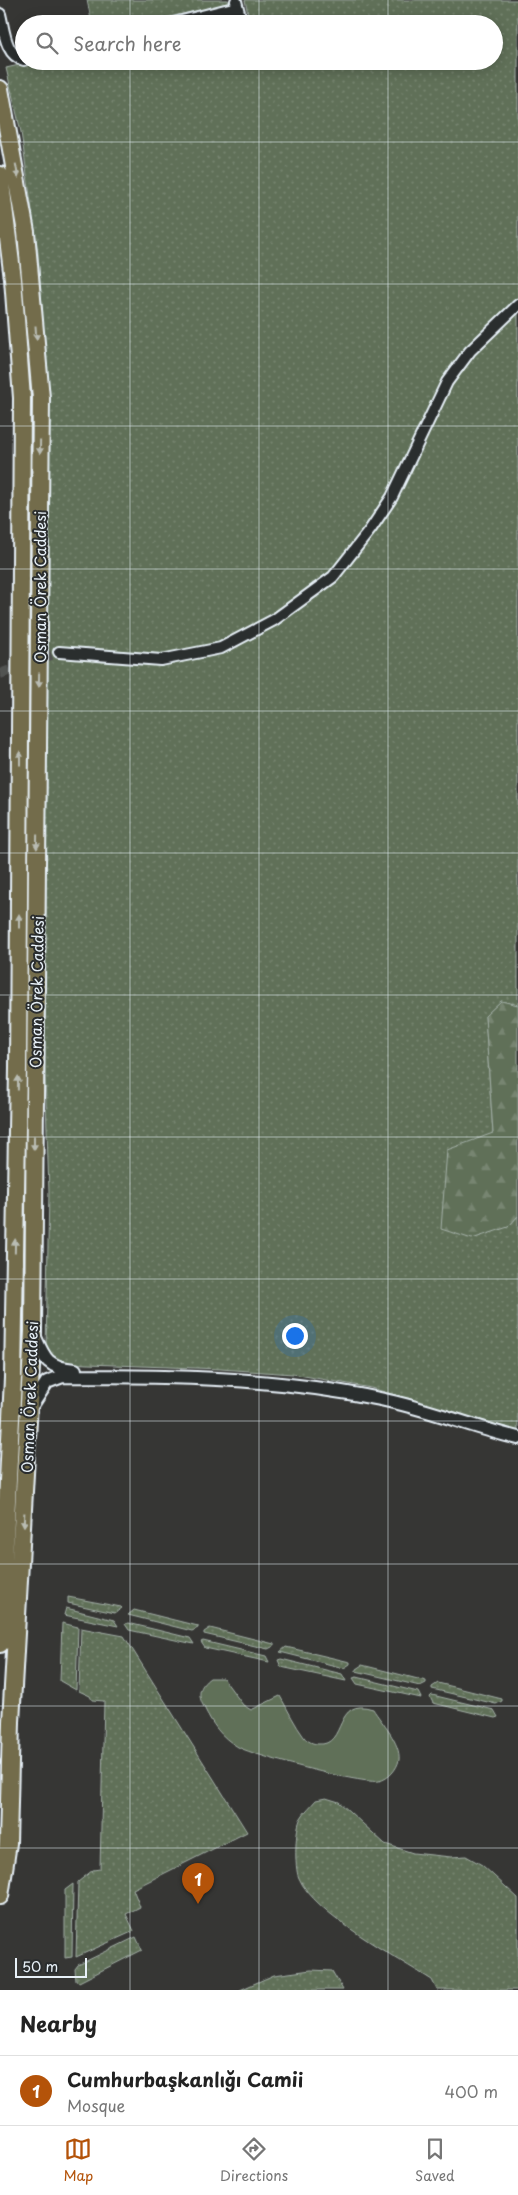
<!DOCTYPE html>
<meta charset="utf-8">
<style>
:root{--surface:#fff;--page:#f6f6f6;--text:#222;--muted:#767676;--line:#e0e0e0;--accent:#b45309}
body{margin:0;font-family:"Playpen Sans",sans-serif;background:var(--page);color:var(--text)}
.scale{position:absolute;left:15px;bottom:12px;width:72px;box-sizing:border-box;padding-left:5px;border:2px solid #e8f1f8;border-top:0;font-size:14px;line-height:18px;white-space:nowrap;color:#e8f1f8;-webkit-text-stroke:4px #2a2d2e;paint-order:stroke}
.you{position:absolute;left:294px;top:1335px;width:18px;height:18px;margin:-12px;border:4px solid #fff;border-radius:50%;background:#1a73e8;box-shadow:0 0 0 8px #1a73e833}
.badge{display:grid;place-items:center;width:32px;height:32px;border-radius:50%;background:var(--accent);color:#fff;font-size:16px;font-weight:700}
.pin{position:absolute;translate:-50% -41px;filter:drop-shadow(0 1px 2px #0008)}
.pin::after{content:'';position:absolute;top:26px;width:18px;height:15px;background:inherit;clip-path:polygon(0 0,100% 0,50% 100%)}
.list{margin:0;padding:0;list-style:none}
h2{display:flex;justify-content:space-between;align-items:center;height:65px;margin:0;padding:0 20px;font-size:21px}
h2 small{font-size:16px;font-weight:400;color:var(--muted)}
.list li{display:grid;grid-template-columns:32px 1fr auto;gap:15px;align-items:center;box-sizing:border-box;height:70px;padding:0 20px;border-top:1px solid var(--line)}
.list b{display:block;font-size:19px;white-space:nowrap}
.list p{margin:0;font-size:16px;white-space:nowrap;color:var(--muted)}
.list em{font-size:16px;font-style:normal;color:var(--muted)}
.icon{flex:none;width:28px;height:28px;fill:none;stroke:currentColor;stroke-width:2;stroke-linecap:round;stroke-linejoin:round}
.map{position:relative;flex:none;width:518px;height:1990px;overflow:hidden}
.search{position:absolute;background:var(--surface);box-shadow:0 2px 12px #0003;left:15px;right:15px;top:15px;height:55px;display:flex;align-items:center;gap:12px;box-sizing:border-box;padding:0 18px;border-radius:28px;color:var(--muted);font-size:19px}
.sheet{height:135px;background:var(--surface)}
nav{display:flex;justify-content:space-around;align-items:center;box-sizing:border-box;height:70px;border-top:1px solid var(--line);background:var(--surface);font-size:14px;color:var(--muted)}
nav a{display:grid;justify-items:center;gap:2px}
nav .on{color:var(--accent)}
.map>svg:first-child{display:block}
.grass{fill:url(#grass-dots);stroke:#a4b0a8}
.forest{fill:url(#forest-firs);stroke:#a4b0a8}
.green{fill:#607058;stroke:#a4b0a8}
.lines{fill:none;stroke-linecap:round;stroke-linejoin:round}
.minor-tunnel{stroke:#515251;stroke-width:10;stroke-dasharray:10 5;stroke-linecap:butt}
.minor-casing{stroke:#e8f1f8;stroke-width:14}
.tertiary-casing{stroke:#e8f1f8;stroke-width:16}
.primary-casing{stroke:#e8f1f8;stroke-width:20}
.minor{stroke:#2a2d2e;stroke-width:10}
.tertiary{stroke:#2a2d2e;stroke-width:12}
.primary{stroke:#736c4b;stroke-width:16}
.oneway{fill:#b9bcb3}
.grid{fill:none;stroke:#e8f1f8;stroke-width:1;stroke-opacity:0.55}
.labels{text-anchor:middle;dominant-baseline:central;stroke-width:4;stroke-linejoin:round;paint-order:stroke}
.street-label{font-size:15px;fill:#e8f1f8;stroke:#2a2d2e}
</style>
<div class="map">
<svg width="518" height="1990" viewBox="0 0 518 1990">
<defs>
<pattern id="grass-dots" width="8" height="8" patternUnits="userSpaceOnUse" patternTransform="scale(1.25)"><rect width="8" height="8" fill="#607058"/><path d="M2 2h.1M6 6h.1" fill="none" stroke="#778571" stroke-width="1.8" stroke-linecap="round"/></pattern>
<pattern id="forest-firs" width="22" height="20" patternUnits="userSpaceOnUse" patternTransform="scale(1.25)"><rect width="22" height="20" fill="#607058"/><path d="M5 1l3.5 6h-7zM16 11l3.5 6h-7z" fill="#778571"/></pattern>
</defs>
<rect width="100%" height="100%" fill="#363634"/>
<filter id="ink" filterUnits="userSpaceOnUse"><feTurbulence type="fractalNoise" baseFrequency=".02" numOctaves="2"/><feDisplacementMap in="SourceGraphic" scale="10" xChannelSelector="R" yChannelSelector="G"/><feConvolveMatrix kernelMatrix="1 2 1 2 8 2 1 2 1" color-interpolation-filters="sRGB"/></filter>
<g filter="url(#ink)">
<!-- grass -->
<path class="grass" d="M 87,0 L 228,0 L 229,4 L 136,24 L 92,24 Z
M 245,0 L 518,0 L 518,1005 L 501,1001 L 485,1016 L 493,1133 L 508,1227 L 518,1216 L 518,1431 L 371,1388 L 293,1374 L 220,1369 L 62,1363 L 46,1349 L 49,1192 L 45,1072 L 49,410 L 38,253 L 21,132 L 6,68 L 37,61 L 494,61 L 494,24 L 250,24 Z
M 68,1597 L 121,1607 L 122,1608 L 115,1613 L 68,1603 Z
M 66,1608 L 114,1620 L 118,1626 L 64,1615 Z
M 134,1610 L 198,1626 L 198,1628 L 192,1631 L 128,1615 Z
M 62,1623 L 78,1627 L 76,1690 L 60,1681 Z
M 128,1623 L 190,1638 L 194,1644 L 129,1630 L 125,1624 Z
M 81,1628 L 124,1636 L 247,1832 L 133,1889 L 140,1907 L 126,1914 L 134,1931 L 76,1957 L 78,1882 L 93,1870 L 100,1869 L 104,1701 L 92,1700 L 90,1696 L 79,1691 Z
M 210,1628 L 274,1644 L 274,1646 L 268,1649 L 204,1634 L 204,1632 Z
M 203,1641 L 266,1656 L 269,1662 L 205,1648 L 201,1642 Z
M 286,1647 L 350,1662 L 350,1664 L 344,1668 L 280,1652 Z
M 281,1659 L 342,1674 L 346,1681 L 281,1667 L 278,1660 Z
M 362,1665 L 426,1681 L 426,1683 L 420,1686 L 356,1671 L 356,1669 Z
M 357,1677 L 418,1692 L 421,1698 L 357,1684 L 353,1678 Z
M 438,1683 L 502,1699 L 502,1701 L 496,1704 L 432,1689 L 432,1687 Z
M 432,1695 L 494,1710 L 498,1717 L 495,1718 L 433,1703 L 430,1697 Z
M 326,1798 L 339,1802 L 385,1844 L 413,1853 L 451,1857 L 466,1856 L 482,1865 L 518,1898 L 518,1990 L 437,1990 L 432,1980 C 399,1959 313,1913 299,1878 C 294,1868 295,1827 301,1818 C 305,1811 311,1806 316,1800 Z
M 73,1884 L 72,1957 L 65,1958 L 65,1890 Z
M 136,1937 L 142,1950 L 79,1982 L 76,1981 L 75,1969 L 78,1965 Z
M 311,1970 L 332,1971 L 343,1990 L 240,1990 L 274,1975 Z"/>
<!-- forest -->
<path class="forest" d="M 501,1001 L 518,1005 L 518,1216 L 508,1227 L 472,1239 L 441,1229 L 447,1150 L 493,1133 L 485,1016 Z"/>
<!-- green -->
<path class="green" d="M 210,1678 L 223,1678 L 243,1705 L 251,1710 L 280,1696 C 288,1710 295,1725 304,1737 C 307,1741 313,1744 318,1744 C 347,1747 333,1696 373,1709 C 381,1722 401,1743 399,1760 C 397,1769 389,1779 379,1781 C 364,1785 255,1756 238,1747 C 221,1737 212,1724 204,1707 C 197,1695 199,1686 210,1678 Z"/>
<g class="lines">
<!-- minor-tunnel -->
<path class="minor-tunnel" d="M 0,674 L 59,652"/>
<!-- minor casing -->
<g class="minor-casing">
<path id="minor" d="M 236,1 L 242,24
M 0,14 C 4,29 5,56 24,60
M 170,24 L 237,7
M 59,652 L 161,660 L 221,648 L 274,620 L 333,577 L 370,530 L 392,497 L 447,382 L 470,351 L 518,305"/>
</g>
<!-- tertiary casing -->
<g class="tertiary-casing">
<path id="tertiary" d="M 34,1335 C 44,1358 47,1368 75,1370
M 30,1408 L 47,1382 L 63,1376 C 169,1376 275,1377 380,1399 C 426,1408 472,1427 518,1438"/>
</g>
<!-- primary casing -->
<g class="primary-casing">
<path id="primary" d="M 0,89 L 26,232 L 41,398 L 33,1332 L 11,1722 L 8,1843 L 0,1896
M 0,175 L 13,279 L 22,398 L 18,1068 L 13,1378 L 0,1644"/>
</g>
<!-- minor -->
<use href="#minor" class="minor"/>
<!-- tertiary -->
<use href="#tertiary" class="tertiary"/>
<!-- primary -->
<use href="#primary" class="primary"/>
</g>
<!-- one-way arrows -->
<defs><path id="oneway-solid" d="M-6-.8H1V-3.2L6.5 0L1 3.2V.8H-6Z" transform="scale(1.25)"/></defs>
<g class="oneway">
<use href="#oneway-solid" transform="translate(17 171) rotate(80)"/>
<use href="#oneway-solid" transform="translate(36 333) rotate(86)"/>
<use href="#oneway-solid" transform="translate(40 447) rotate(91)"/>
<use href="#oneway-solid" transform="translate(39 680) rotate(91)"/>
<use href="#oneway-solid" transform="translate(20 758) rotate(-90)"/>
<use href="#oneway-solid" transform="translate(37 842) rotate(91)"/>
<use href="#oneway-solid" transform="translate(19 921) rotate(-90)"/>
<use href="#oneway-solid" transform="translate(18 1083) rotate(-89)"/>
<use href="#oneway-solid" transform="translate(34 1143) rotate(90)"/>
<use href="#oneway-solid" transform="translate(15 1246) rotate(-89)"/>
<use href="#oneway-solid" transform="translate(24 1520) rotate(93)"/>
</g>
</g>
<!-- grid -->
<path class="grid" d="M 130,0 L 130,24M 259,0 L 259,24M 388,0 L 388,24M 130,61 L 130,1990M 259,61 L 259,1990M 388,61 L 388,1990M 0,142 L 518,142M 0,284 L 518,284M 0,426 L 518,426M 0,569 L 518,569M 0,711 L 518,711M 0,853 L 518,853M 0,995 L 518,995M 0,1137 L 518,1137M 0,1279 L 518,1279M 0,1421 L 518,1421M 0,1564 L 518,1564M 0,1706 L 518,1706M 0,1848 L 518,1848"/>
<g class="labels">
<!-- street labels -->
<g class="street-label">
<text transform="translate(39 587) rotate(-90)">Osman Örek Caddesi</text>
<text transform="translate(36 992) rotate(-89)">Osman Örek Caddesi</text>
<text transform="translate(29 1397) rotate(-88)">Osman Örek Caddesi</text>
</g>
</g>
</svg>
<div class="scale">50 m</div>
<div class="you"></div>
<div class="pin badge" style="left:198px;top:1904px">1</div>
<div class="search"><svg class="icon" aria-label="search" viewBox="0 0 24 24"><circle cx="10" cy="10" r="6"/><path d="M15 15l6 6"/></svg>Search here</div>
</div>
<section class="sheet">
<h2>Nearby<small></small></h2>
<ul class="list">
<li><span class="badge">1</span><div><b>Cumhurbaşkanlığı Camii</b><p>Mosque</p></div><em>400 m</em></li>
</ul>
</section>
<nav>
<a class="on"><svg class="icon" aria-label="map" viewBox="0 0 24 24"><path d="M3 6l6-2 6 2 6-2v14l-6 2-6-2-6 2zM9 4v14M15 6v14"/></svg>Map</a>
<a><svg class="icon" aria-label="directions" viewBox="0 0 24 24"><path d="M12 3l9 9-9 9-9-9zM9 14v-3h6M13 9l2 2-2 2"/></svg>Directions</a>
<a><svg class="icon" aria-label="saved" viewBox="0 0 24 24"><path d="M7 4h10v16l-5-4-5 4z"/></svg>Saved</a>
</nav>
